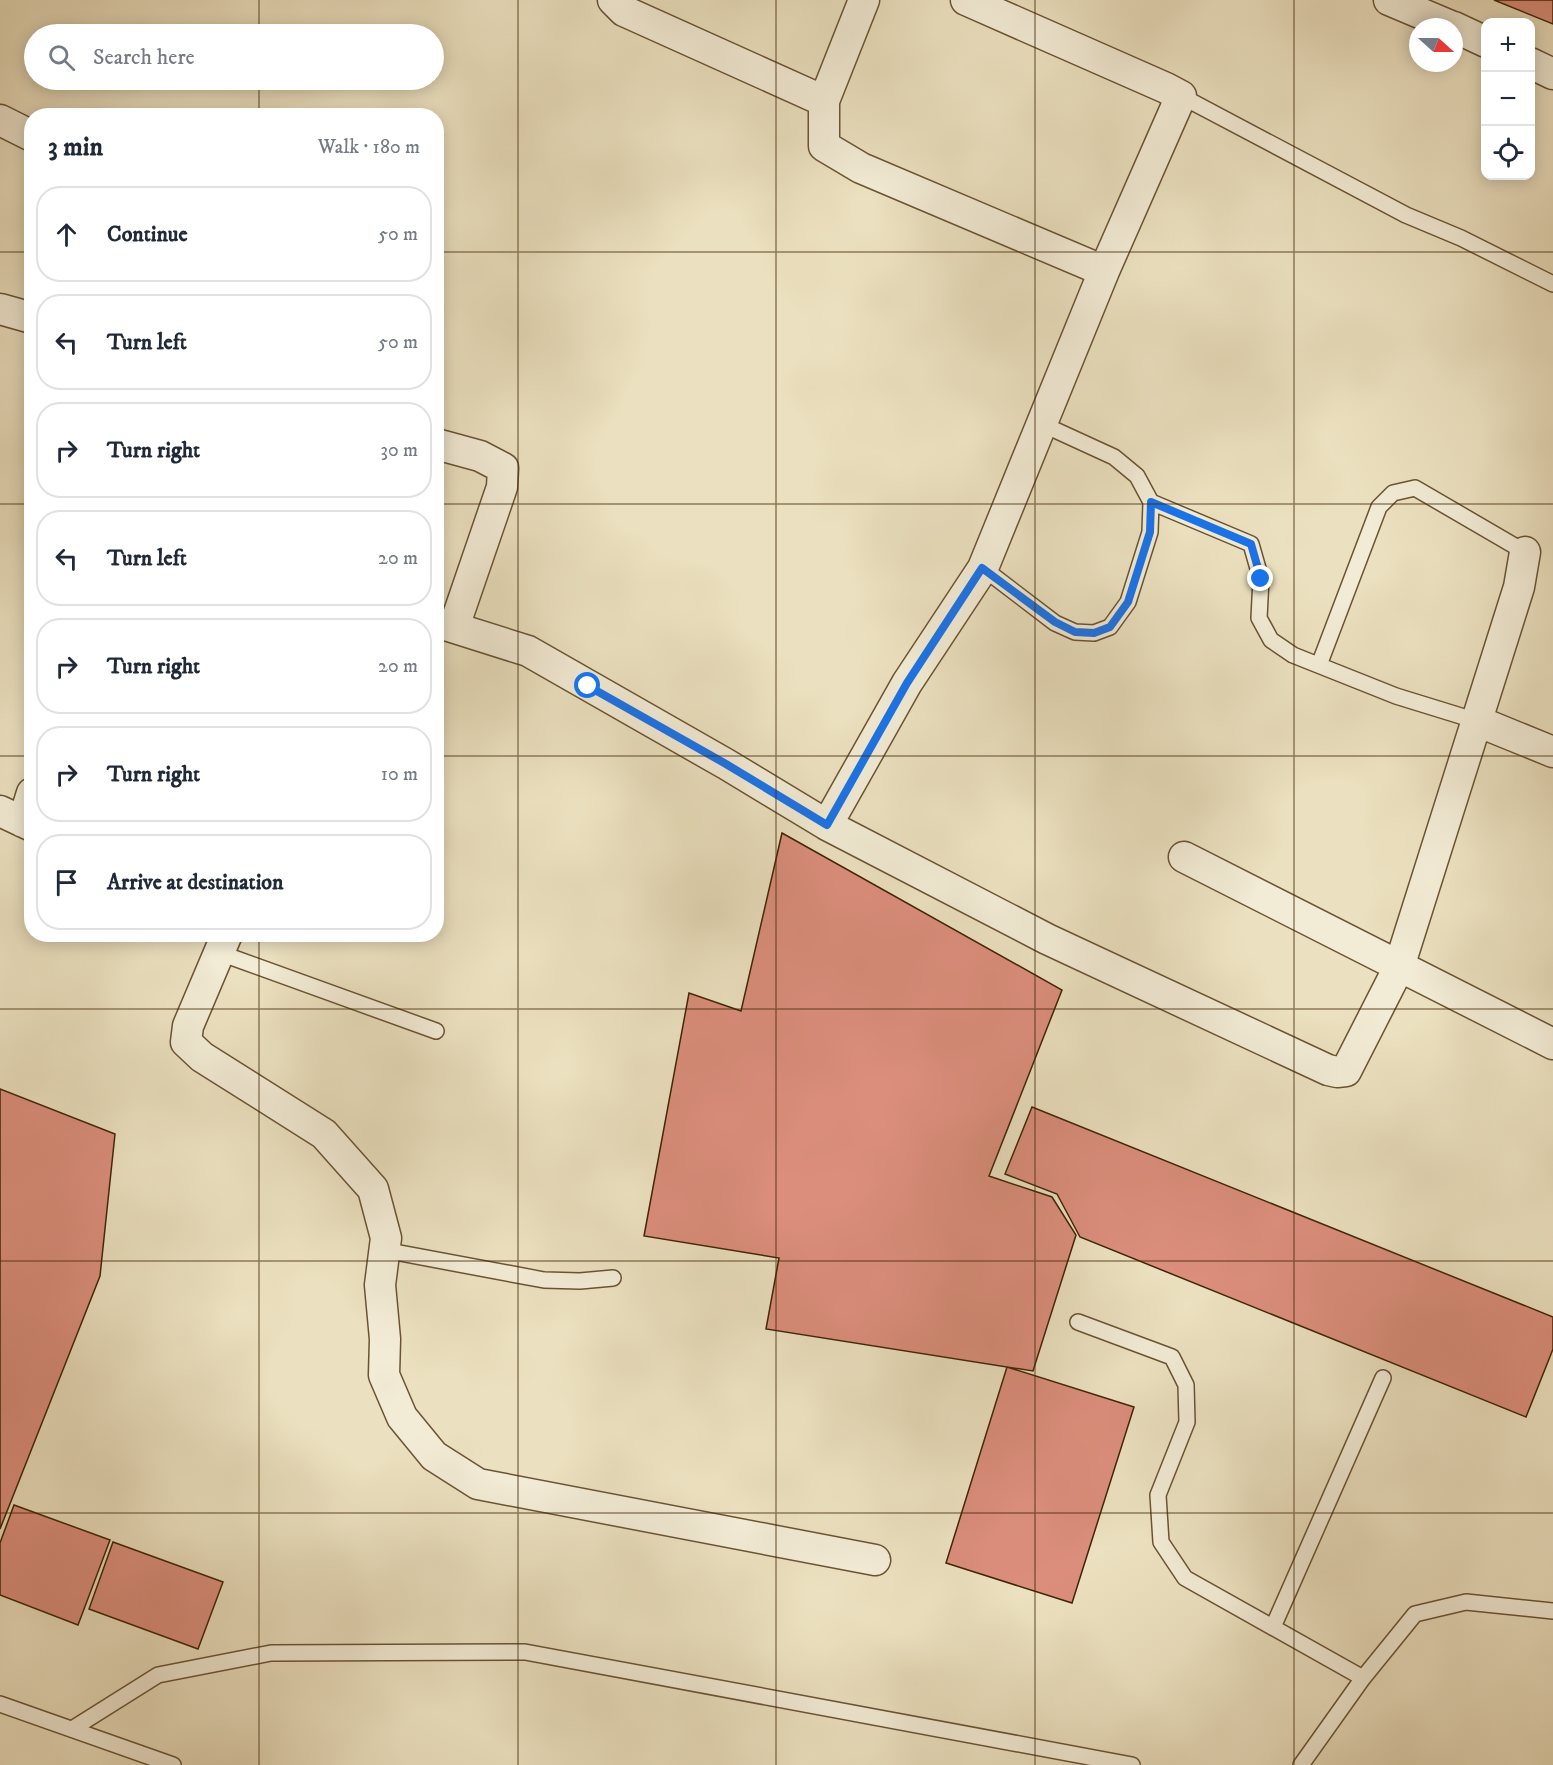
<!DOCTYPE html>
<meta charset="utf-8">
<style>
:root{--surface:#fff;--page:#f6f6f7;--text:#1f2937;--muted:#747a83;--line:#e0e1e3}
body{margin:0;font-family:"IM FELL DW Pica",serif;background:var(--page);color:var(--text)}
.controls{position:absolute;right:18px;top:18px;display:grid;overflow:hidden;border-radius:12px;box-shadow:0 3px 15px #0003}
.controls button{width:54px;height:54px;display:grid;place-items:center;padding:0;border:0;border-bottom:2px solid var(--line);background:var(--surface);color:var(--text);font:30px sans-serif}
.compass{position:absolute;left:1409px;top:18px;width:54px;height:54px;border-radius:50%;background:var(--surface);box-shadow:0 3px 15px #0003;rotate:111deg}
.stop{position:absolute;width:18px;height:18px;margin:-14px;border:4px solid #1a73e8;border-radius:50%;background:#fff}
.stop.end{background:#1a73e8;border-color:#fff;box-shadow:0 2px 6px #0008}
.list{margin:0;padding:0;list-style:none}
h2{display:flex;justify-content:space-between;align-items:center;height:78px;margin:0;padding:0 24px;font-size:26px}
h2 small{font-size:20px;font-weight:400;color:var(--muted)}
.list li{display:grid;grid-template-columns:39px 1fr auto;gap:18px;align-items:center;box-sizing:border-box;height:96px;margin:0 12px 12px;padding:0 12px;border:2px solid var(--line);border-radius:24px}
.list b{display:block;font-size:22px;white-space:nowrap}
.list em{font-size:20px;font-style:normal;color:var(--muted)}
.icon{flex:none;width:33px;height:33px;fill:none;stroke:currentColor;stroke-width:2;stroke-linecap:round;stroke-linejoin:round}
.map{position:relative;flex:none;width:1553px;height:1765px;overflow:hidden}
.search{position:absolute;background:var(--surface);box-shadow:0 3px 15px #0003;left:24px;top:24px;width:420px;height:66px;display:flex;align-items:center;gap:15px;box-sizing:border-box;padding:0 21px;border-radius:33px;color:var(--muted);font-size:22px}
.panel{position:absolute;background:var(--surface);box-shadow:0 3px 15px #0003;left:24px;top:108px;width:420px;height:834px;border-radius:24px}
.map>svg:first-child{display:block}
.building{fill:#db8e7c;stroke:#3f2404;stroke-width:1.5}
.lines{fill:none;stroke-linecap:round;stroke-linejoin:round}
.service-casing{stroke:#6a5333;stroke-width:18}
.minor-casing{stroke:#6a5333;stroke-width:33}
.service{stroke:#f2ebd5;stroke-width:15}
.minor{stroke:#f2ebd5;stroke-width:30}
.route{stroke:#1a73e8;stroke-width:8}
.grid{fill:none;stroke:#3f2404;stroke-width:1.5;stroke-opacity:0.55}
</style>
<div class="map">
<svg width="1553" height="1765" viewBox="0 0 1553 1765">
<rect width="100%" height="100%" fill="#ebe0bf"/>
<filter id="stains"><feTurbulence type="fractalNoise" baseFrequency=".00333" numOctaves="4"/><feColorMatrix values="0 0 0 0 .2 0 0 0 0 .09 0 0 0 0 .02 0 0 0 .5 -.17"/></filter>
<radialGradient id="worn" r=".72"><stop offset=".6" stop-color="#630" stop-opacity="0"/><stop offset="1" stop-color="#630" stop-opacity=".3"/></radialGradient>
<!-- building -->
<path class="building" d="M 1494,0 L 1553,0 L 1553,24 Z
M 782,833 L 1062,990 L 989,1176 L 1052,1197 L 1076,1235 L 1033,1371 L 766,1329 L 779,1258 L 644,1236 L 689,993 L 741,1011 Z
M 0,1089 L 115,1134 L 100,1276 L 0,1529 Z
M 1032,1107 L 1553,1317 L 1553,1349 L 1526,1417 L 1080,1237 L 1057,1194 L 1005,1174 Z
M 1007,1367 L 1134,1407 L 1072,1603 L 946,1563 Z
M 14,1505 L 110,1540 L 78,1625 L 0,1595 L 0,1543 Z
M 113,1542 L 223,1582 L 198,1649 L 89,1609 Z"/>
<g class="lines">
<!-- service casing -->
<g class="service-casing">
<path id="service" d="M 1181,96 L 1406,215 L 1461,238 L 1553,284
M 1151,502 L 1251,544 L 1261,579 L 1259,618 L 1271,640 L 1293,655 L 1396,696 L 1477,721
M 983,568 L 1055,623 L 1075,632 L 1094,633 L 1110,627 L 1128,602 L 1150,532 L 1151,502 L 1137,476 L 1114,457 L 1042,424
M 1319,665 L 1379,507 L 1393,493 L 1415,488 L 1525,552
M 220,953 L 436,1031
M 384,1250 L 544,1280 L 580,1281 L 613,1278
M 1078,1322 L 1172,1357 L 1186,1385 L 1187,1422 L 1158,1495 L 1161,1542 L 1185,1578 L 1363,1678
M 1273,1627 L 1383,1378
M 0,1704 L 173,1765
M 72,1729 L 158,1675 L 271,1653 L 525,1652 L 1132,1765
M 1301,1765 L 1363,1678 L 1415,1614 L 1466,1602 L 1553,1611"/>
</g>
<!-- minor casing -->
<g class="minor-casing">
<path id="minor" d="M 613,0 L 624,11 L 824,101
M 864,0 L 824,101 L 824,146 L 861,168 L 1104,271
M 1389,0 L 1453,27
M 1454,27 L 1486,42
M 1530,63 L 1553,74
M 0,120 L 32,136
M 0,309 L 32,318
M 436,444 L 480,456 L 503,468 L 502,487 L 454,627
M 436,622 L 528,651 L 726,764 L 827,825 L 1047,939 L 1328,1070 L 1337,1072 L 1346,1071 L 1399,967 L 1519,587 L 1525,552
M 1477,721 L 1553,752
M 0,811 L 32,826
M 23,822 L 32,793
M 827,825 L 907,683 L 983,568 L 1104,271 L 1181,96 L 1166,88 L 966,0
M 1184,857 L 1553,1044
M 227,934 L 188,1026 L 186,1042 L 202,1057 L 324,1134 L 373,1189 L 386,1238 L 380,1285 L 385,1339 L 384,1375 L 402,1417 L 434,1456 L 478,1484 L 875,1560"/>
</g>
<!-- service -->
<use href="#service" class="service"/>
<!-- minor -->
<use href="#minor" class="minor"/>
</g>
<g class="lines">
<!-- route -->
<path class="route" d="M 588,686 L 726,764 L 827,825 L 907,683 L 982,568 L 1055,622 L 1075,632 L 1094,633 L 1110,627 L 1128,602 L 1150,532 L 1151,502 L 1251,544 L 1261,579"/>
</g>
<!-- grid -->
<path class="grid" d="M 259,0 L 259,34M 518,0 L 518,1765M 776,0 L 776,1765M 1035,0 L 1035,1765M 1294,0 L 1294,1765M 259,80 L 259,116M 0,252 L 32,252M 436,252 L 1553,252M 0,504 L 32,504M 436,504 L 1553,504M 0,756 L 32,756M 436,756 L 1553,756M 259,934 L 259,1765M 0,1009 L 1553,1009M 0,1261 L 1553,1261M 0,1513 L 1553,1513"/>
<rect width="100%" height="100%" filter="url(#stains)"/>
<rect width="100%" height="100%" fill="url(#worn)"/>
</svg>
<div class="controls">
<button>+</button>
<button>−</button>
<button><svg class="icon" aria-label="locate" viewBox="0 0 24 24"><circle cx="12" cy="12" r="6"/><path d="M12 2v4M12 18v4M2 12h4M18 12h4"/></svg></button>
</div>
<svg class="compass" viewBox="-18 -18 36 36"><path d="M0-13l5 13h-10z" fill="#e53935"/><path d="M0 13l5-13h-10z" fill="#747a83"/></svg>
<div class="stop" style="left:588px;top:686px"></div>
<div class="stop end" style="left:1261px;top:579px"></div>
<div class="search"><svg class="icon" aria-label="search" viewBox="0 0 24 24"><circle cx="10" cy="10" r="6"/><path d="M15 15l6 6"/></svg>Search here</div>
<section class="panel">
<h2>3 min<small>Walk · 180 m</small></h2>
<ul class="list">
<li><svg class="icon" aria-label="ahead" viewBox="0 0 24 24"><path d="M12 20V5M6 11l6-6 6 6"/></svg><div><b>Continue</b></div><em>50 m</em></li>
<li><svg class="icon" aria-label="left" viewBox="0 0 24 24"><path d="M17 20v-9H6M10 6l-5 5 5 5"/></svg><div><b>Turn left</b></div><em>50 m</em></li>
<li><svg class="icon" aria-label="right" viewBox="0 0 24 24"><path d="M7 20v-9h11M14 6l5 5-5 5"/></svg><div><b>Turn right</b></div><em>30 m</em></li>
<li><svg class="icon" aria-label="left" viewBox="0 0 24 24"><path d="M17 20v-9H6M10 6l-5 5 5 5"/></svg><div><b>Turn left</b></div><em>20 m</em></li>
<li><svg class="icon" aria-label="right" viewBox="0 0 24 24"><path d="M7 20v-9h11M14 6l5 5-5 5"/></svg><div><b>Turn right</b></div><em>20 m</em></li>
<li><svg class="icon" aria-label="right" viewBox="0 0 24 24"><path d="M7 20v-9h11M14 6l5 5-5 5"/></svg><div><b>Turn right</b></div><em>10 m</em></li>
<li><svg class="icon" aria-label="arrive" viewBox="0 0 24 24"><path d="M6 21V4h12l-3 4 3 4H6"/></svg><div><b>Arrive at destination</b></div></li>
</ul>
</section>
</div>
